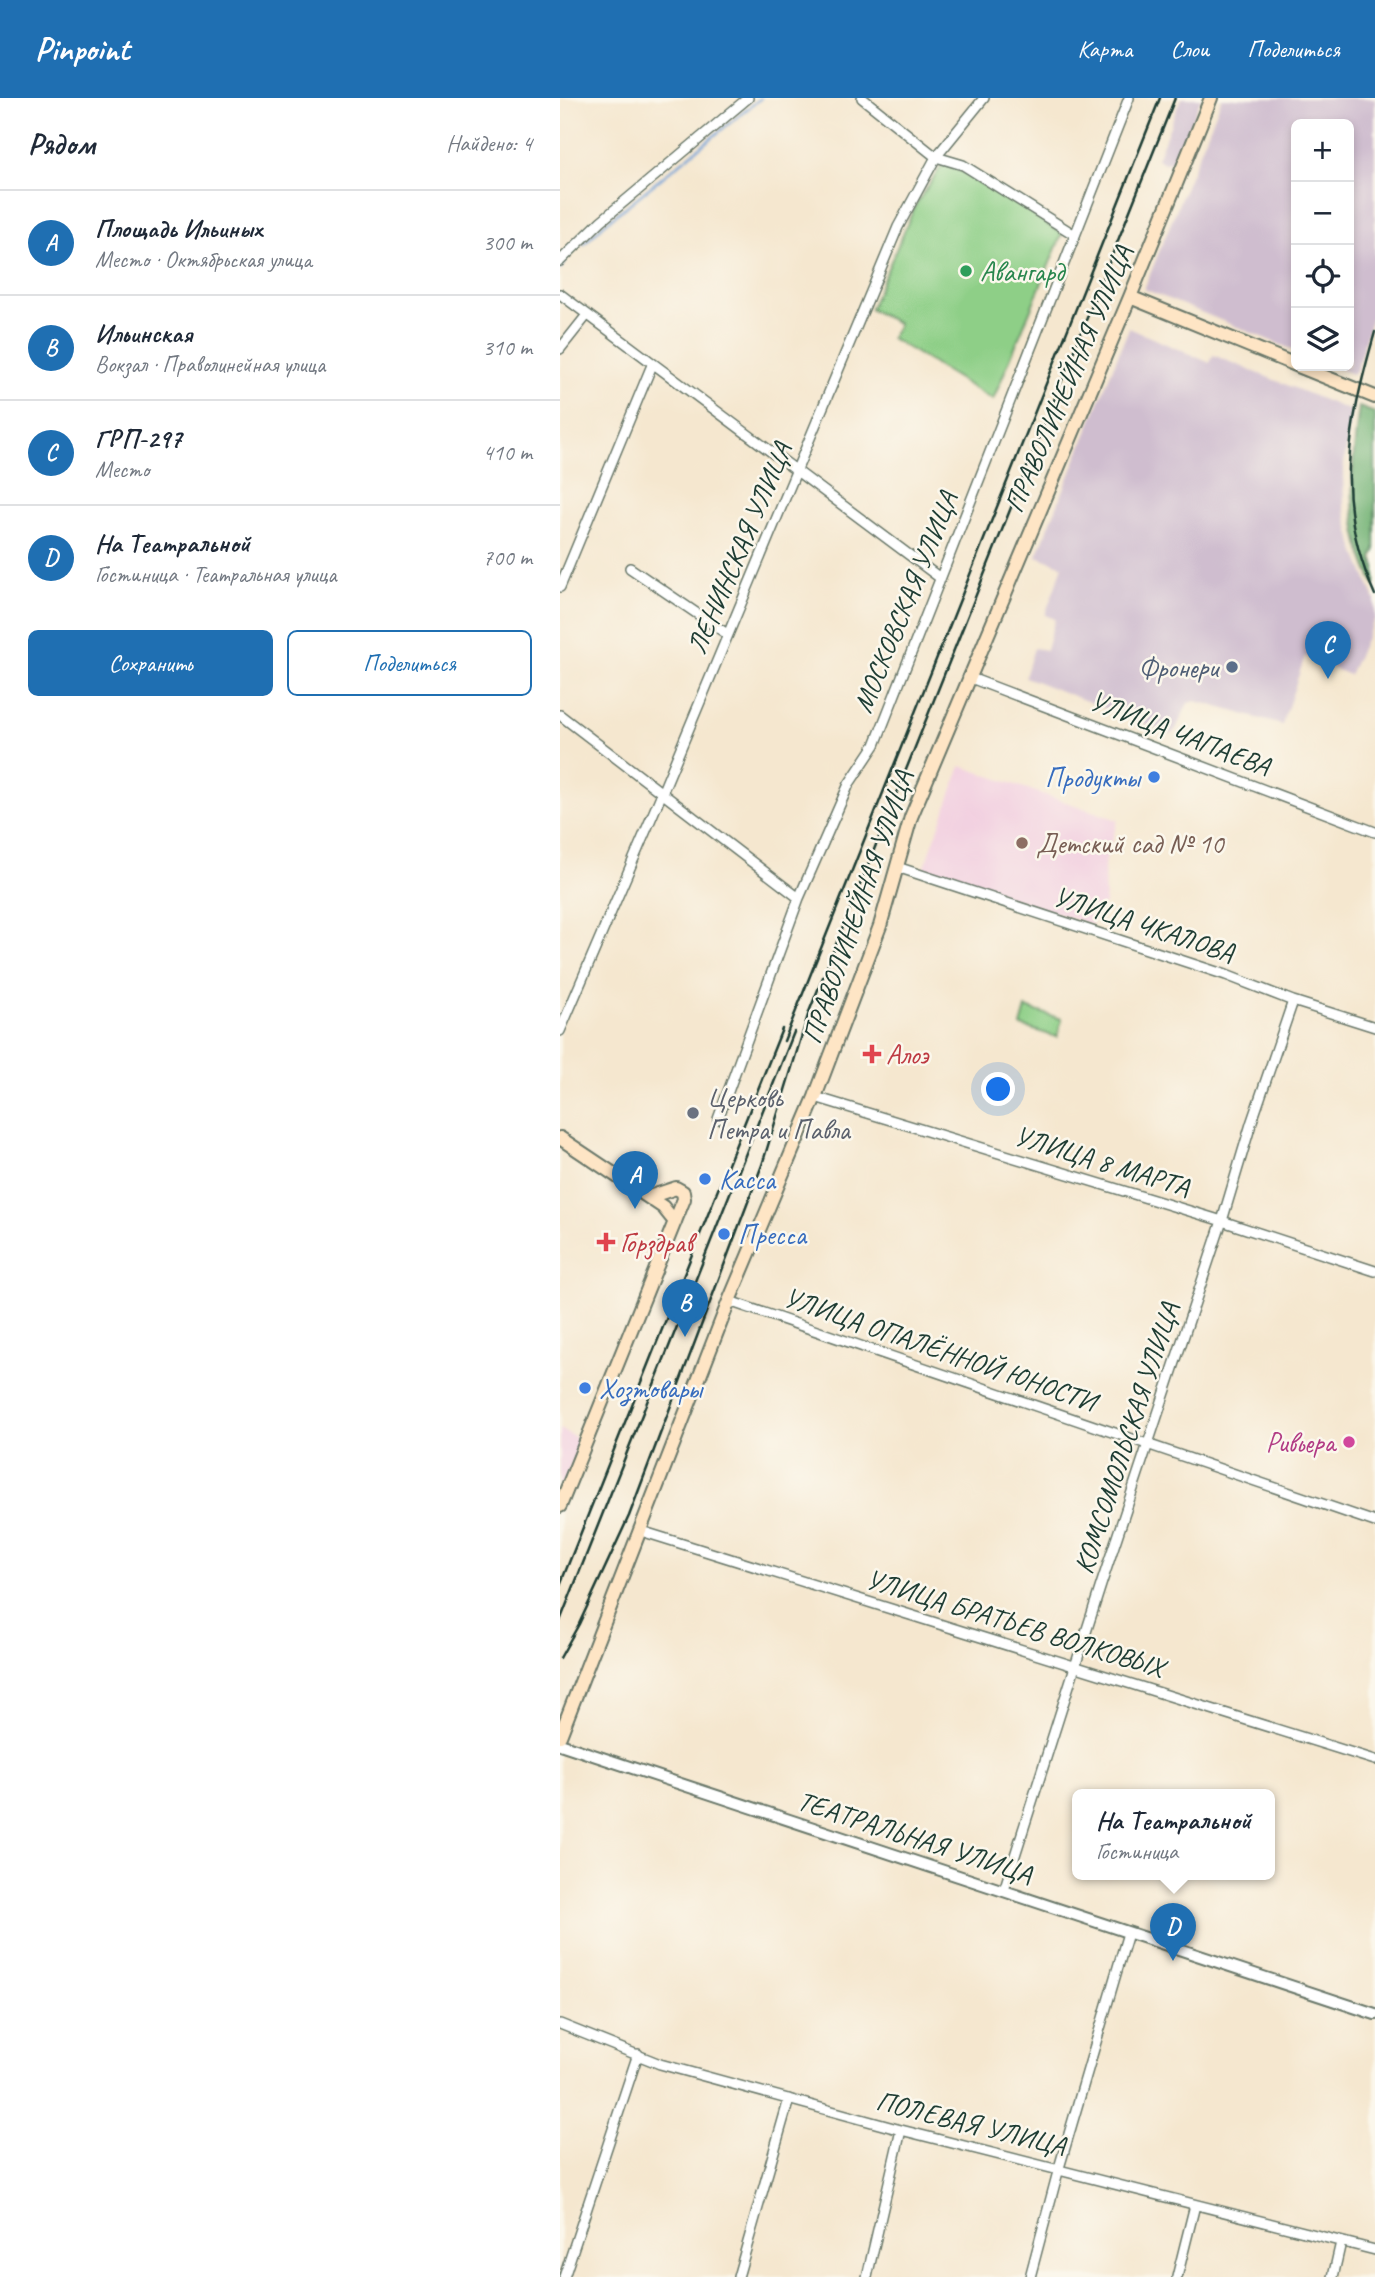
<!DOCTYPE html>
<html lang="ru">
<meta charset="utf-8">
<style>
:root{--surface:#fff;--page:#f2f2f3;--text:#1f2937;--muted:#747a83;--line:#e0e1e3;--accent:#1f6fb2}
body{margin:0;font-family:Caveat,sans-serif;background:var(--page);color:var(--text)}
.controls{position:absolute;right:21px;top:21px;display:grid;overflow:hidden;border-radius:10px;box-shadow:0 4px 10px #0003}
.controls button{width:63px;height:63px;display:grid;place-items:center;padding:0;border:0;border-bottom:2px solid var(--line);background:var(--surface);color:var(--text);font:35px sans-serif}
.you{position:absolute;left:439px;top:992px;width:24px;height:24px;margin:-18px;border:5px solid #fff;border-radius:50%;background:#1a73e8;box-shadow:0 0 0 10px #1a73e833}
.badge{display:grid;place-items:center;width:46px;height:46px;border-radius:50%;background:var(--accent);color:#fff;font-size:23px;font-weight:700}
.pin{position:absolute;translate:-50% -58px;filter:drop-shadow(0 2px 4px #0008)}
.pin::after{content:'';position:absolute;top:37px;width:24px;height:21px;background:inherit;clip-path:polygon(0 0,100% 0,50% 100%)}
.popup{position:absolute;left:512px;top:1691px;width:203px;height:91px;box-sizing:border-box;display:grid;place-content:center;border-radius:10px;background:var(--surface);filter:drop-shadow(0 2px 5px #0005);font-size:23px;white-space:nowrap;color:var(--muted)}
.popup b{font-size:26px;color:var(--text)}
.popup::after{content:'';position:absolute;left:50%;top:100%;margin-left:-14px;border:14px solid transparent;border-top-color:var(--surface)}
.list{margin:0;padding:0;list-style:none}
h2{display:flex;justify-content:space-between;align-items:center;height:91px;margin:0;padding:0 28px;font-size:30px}
h2 small{font-size:23px;font-weight:400;color:var(--muted)}
.list li{display:grid;grid-template-columns:46px 1fr auto;gap:21px;align-items:center;box-sizing:border-box;height:105px;padding:0 28px;border-top:2px solid var(--line)}
.list b{display:block;font-size:26px;white-space:nowrap}
.list p{margin:0;font-size:23px;white-space:nowrap;color:var(--muted)}
.list em{font-size:23px;font-style:normal;color:var(--muted)}
.actions{display:flex;gap:14px;padding:21px 28px}
.actions a{flex:1;padding:16px 0;border:2px solid var(--accent);border-radius:10px;text-align:center;font-size:24px;color:var(--accent)}
.actions .main{background:var(--accent);color:#fff}
.icon{flex:none;width:38px;height:38px;fill:none;stroke:currentColor;stroke-width:2;stroke-linecap:round;stroke-linejoin:round}
.map{position:relative;flex:none;width:815px;height:2179px;overflow:hidden}
header{display:flex;align-items:center;gap:42px;box-sizing:border-box;height:98px;padding:0 35px;background:var(--accent);color:#fff}
header strong{font-size:33px}
nav{display:flex;gap:38px;margin-inline-start:auto;font-size:24px}
main{display:flex}
aside{flex:1;background:var(--surface)}
.map>svg:first-child{display:block}
.built{fill:#f2cfe0}
.industrial{fill:#cfbdcf}
.green{fill:#8ecf87;stroke:#56865e;stroke-width:2}
.forest{fill:#72b274;stroke:#487854;stroke-width:2}
.lines{fill:none;stroke-linecap:round;stroke-linejoin:round}
.stream{stroke:#699dd5;stroke-width:2.5}
.minor-casing{stroke:#6a786a;stroke-width:12}
.tertiary-casing{stroke:#6a786a;stroke-width:14}
.secondary-casing{stroke:#6a786a;stroke-width:16}
.minor{stroke:#fff;stroke-width:9}
.tertiary{stroke:#fff;stroke-width:10}
.secondary{stroke:#fee5c5;stroke-width:12}
.rail{stroke:#1f3d34;stroke-width:2.5}
.leisure-dot{fill:#2e9e5b;stroke:#fbf7ec;stroke-width:2.5}
.service-dot{fill:#5c6f8a;stroke:#fbf7ec;stroke-width:2.5}
.shop-dot{fill:#3f7fe0;stroke:#fbf7ec;stroke-width:2.5}
.education-dot{fill:#8d6e63;stroke:#fbf7ec;stroke-width:2.5}
.health-dot{fill:#e0444e;stroke:#fbf7ec;stroke-width:2.5}
.worship-dot{fill:#6b7280;stroke:#fbf7ec;stroke-width:2.5}
.hotel-dot{fill:#d1479c;stroke:#fbf7ec;stroke-width:2.5}
.labels{text-anchor:middle;dominant-baseline:central;stroke-width:5;stroke-linejoin:round;paint-order:stroke}
.leisure-label{font-size:28px;fill:#27864d;stroke:#fbf7ec;text-anchor:start}
.street-label{font-size:28px;fill:#1f3d34;stroke:#fbf7ec}
.service-label{font-size:28px;fill:#4e5e75;stroke:#fbf7ec;text-anchor:end}
.shop-label{font-size:28px;fill:#366cbe;stroke:#fbf7ec;text-anchor:start}
.education-label{font-size:28px;fill:#785e54;stroke:#fbf7ec;text-anchor:start}
.health-label{font-size:28px;fill:#be3a42;stroke:#fbf7ec;text-anchor:start}
.worship-label{font-size:28px;fill:#5b616d;stroke:#fbf7ec;text-anchor:start}
.hotel-label{font-size:28px;fill:#b23c85;stroke:#fbf7ec;text-anchor:end}
</style>
<header>
<strong>Pinpoint</strong>
<nav><a>Карта</a><a>Слои</a><a>Поделиться</a></nav>
</header>
<main>
<aside>
<h2>Рядом<small>Найдено: 4</small></h2>
<ul class="list">
<li><span class="badge">A</span><div><b>Площадь Ильиных</b><p>Место · Октябрьская улица</p></div><em>300 m</em></li>
<li><span class="badge">B</span><div><b>Ильинская</b><p>Вокзал · Праволинейная улица</p></div><em>310 m</em></li>
<li><span class="badge">C</span><div><b>ГРП-297</b><p>Место</p></div><em>410 m</em></li>
<li><span class="badge">D</span><div><b>На Театральной</b><p>Гостиница · Театральная улица</p></div><em>700 m</em></li>
</ul>
<div class="actions"><a class="main">Сохранить</a><a>Поделиться</a></div>
</aside>
<div class="map">
<svg width="815" height="2179" viewBox="0 0 815 2179">
<rect width="100%" height="100%" fill="#fbf7ec"/>
<filter id="ink" filterUnits="userSpaceOnUse"><feTurbulence type="fractalNoise" baseFrequency=".0143" numOctaves="2"/><feDisplacementMap in="SourceGraphic" scale="14" xChannelSelector="R" yChannelSelector="G"/><feConvolveMatrix kernelMatrix="1 2 1 2 8 2 1 2 1" color-interpolation-filters="sRGB"/></filter>
<filter id="wash" filterUnits="userSpaceOnUse"><feTurbulence type="fractalNoise" baseFrequency=".00686" numOctaves="4" result="noise"/><feDisplacementMap in="SourceGraphic" scale="28" xChannelSelector="R" yChannelSelector="G"/><feGaussianBlur stdDeviation="1.57" result="paint"/><feColorMatrix in="noise" values="0 0 0 0 0 0 0 0 0 0 0 0 0 0 0 0 0 1.4 0 .05"/><feComposite in="paint" operator="in"/></filter>
<g filter="url(#wash)">
<rect width="100%" height="100%" fill="#f5e7cf"/>
<!-- built -->
<path class="built" d="M 401,668 L 558,722 L 544,768 L 545,806 L 538,808 L 532,827 L 364,771 Z
M 0,1331 L 21,1342 L 0,1394 Z"/>
<!-- industrial -->
<path class="industrial" d="M 621,0 L 641,0 L 614,64 L 604,65 L 597,61 Z
M 662,0 L 815,0 L 815,208 L 796,273 L 792,276 L 772,268 L 789,268 L 789,26 L 736,26 L 736,253 L 584,191 Z
M 569,230 L 650,265 L 653,257 L 791,313 L 783,373 L 784,408 L 794,450 L 815,502 L 815,520 L 789,577 L 745,558 L 722,627 L 636,603 L 628,605 L 616,631 L 611,636 L 465,579 L 474,550 L 486,552 L 495,521 L 485,517 L 503,468 L 477,458 Z"/>
<!-- green -->
<path class="green" d="M 383,66 L 416,79 L 502,136 L 433,302 L 331,240 L 339,226 L 310,211 L 356,106 Z
M 466,910 L 502,921 L 497,939 L 461,928 Z"/>
<!-- forest -->
<path class="forest" d="M 799,309 L 815,315 L 815,453 L 812,460 L 815,469 L 815,487 C 785,432 791,368 799,309 Z"/>
<g class="lines">
<!-- stream -->
<path class="stream" d="M 24,146 L 43,127 L 201,0
M 0,171 L 6,163"/>
</g>
</g>
<g filter="url(#ink)">
<g class="lines">
<!-- minor casing -->
<g class="minor-casing">
<path id="minor" d="M 302,0 L 376,59 L 403,67 L 515,137
M 0,163 L 41,123 L 188,0
M 0,196 L 380,480
M 0,251 L 27,217
M 70,470 L 167,536
M 0,489 L 92,267
M 408,579 L 815,734
M 0,617 L 239,800
M 337,769 L 666,877 L 733,903 L 815,929
M 0,933 L 102,695 L 338,129 L 376,59 L 424,0
M 255,999 L 659,1122 L 815,1173
M 158,1021 L 239,800 L 289,686 L 315,647 L 569,0
M 169,1203 L 815,1424
M 81,1433 L 815,1662
M 444,1792 L 541,1487 L 662,1123 L 691,1026 L 733,903
M 0,1926 L 100,1966 L 341,2032 L 815,2152
M 4,2179 L 78,1956
M 178,2179 L 229,2001
M 307,2179 L 341,2032
M 470,2179 L 499,2070 L 568,1835
M 617,2179 L 635,2107
M 773,2179 L 781,2144"/>
</g>
<!-- tertiary casing -->
<g class="tertiary-casing">
<path id="tertiary" d="M 0,1646 L 815,1916"/>
</g>
<!-- secondary casing -->
<g class="secondary-casing">
<path id="secondary" d="M 570,199 L 736,267
M 738,268 L 815,299
M 0,1040 L 103,1109 L 115,1124
M 0,1408 L 124,1101 L 123,1094 L 116,1090 L 89,1099
M 0,1638 L 169,1203 L 255,999 L 320,828 L 351,719 L 570,199 L 651,0"/>
</g>
<!-- minor -->
<use href="#minor" class="minor"/>
<!-- tertiary -->
<use href="#tertiary" class="tertiary"/>
<!-- secondary -->
<use href="#secondary" class="secondary"/>
<!-- rail -->
<path class="rail" d="M 815,234 C 788,328 773,404 815,497
M 224,943 L 600,0
M 0,1487 L 222,931
M 0,1523 L 234,934
M 0,1560 L 19,1526 L 69,1418 L 202,1067 L 249,914 L 615,0"/>
</g>
</g>
<!-- markers -->
<circle class="leisure-dot" cx="406" cy="173" r="7"/>
<circle class="service-dot" cx="672" cy="569" r="7"/>
<g class="shop-dot">
<circle cx="594" cy="679" r="7"/>
<circle cx="145" cy="1081" r="7"/>
<circle cx="164" cy="1136" r="7"/>
<circle cx="25" cy="1290" r="7"/>
</g>
<circle class="education-dot" cx="462" cy="745" r="7"/>
<g class="health-dot">
<path d="M308.5 945.5h7v7h7v7h-7v7h-7v-7h-7v-7h7z"/>
<path d="M42.5 1133.5h7v7h7v7h-7v7h-7v-7h-7v-7h7z"/>
</g>
<circle class="worship-dot" cx="133" cy="1015" r="7"/>
<circle class="hotel-dot" cx="789" cy="1344" r="7"/>
<g class="labels">
<!-- leisure labels -->
<g class="leisure-label">
<text x="420" y="173">Авангард</text>
</g>
<!-- street labels -->
<g class="street-label">
<text transform="translate(508 281) rotate(-67)">ПРАВОЛИНЕЙНАЯ УЛИЦА</text>
<text transform="translate(179 450) rotate(-67)">ЛЕНИНСКАЯ УЛИЦА</text>
<text transform="translate(345 504) rotate(-68)">МОСКОВСКАЯ УЛИЦА</text>
<text transform="translate(620 635) rotate(21)">УЛИЦА ЧАПАЕВА</text>
<text transform="translate(297 809) rotate(-71)">ПРАВОЛИНЕЙНАЯ УЛИЦА</text>
<text transform="translate(584 826) rotate(18)">УЛИЦА ЧКАЛОВА</text>
<text transform="translate(542 1063) rotate(17)">УЛИЦА 8 МАРТА</text>
<text transform="translate(380 1251) rotate(19)">УЛИЦА ОПАЛЁННОЙ ЮНОСТИ</text>
<text transform="translate(566 1340) rotate(-72)">КОМСОМОЛЬСКАЯ УЛИЦА</text>
<text transform="translate(455 1525) rotate(17)">УЛИЦА БРАТЬЕВ ВОЛКОВЫХ</text>
<text transform="translate(355 1739) rotate(18)">ТЕАТРАЛЬНАЯ УЛИЦА</text>
<text transform="translate(411 2025) rotate(14)">ПОЛЕВАЯ УЛИЦА</text>
</g>
<!-- service labels -->
<g class="service-label">
<text x="658" y="569">Фронери</text>
</g>
<!-- shop labels -->
<g class="shop-label">
<text x="580" y="679" text-anchor="end">Продукты</text>
<text x="159" y="1081">Касса</text>
<text x="178" y="1136">Пресса</text>
<text x="39" y="1290">Хозтовары</text>
</g>
<!-- education labels -->
<g class="education-label">
<text x="476" y="745">Детский сад № 10</text>
</g>
<!-- health labels -->
<g class="health-label">
<text x="326" y="956">Алоэ</text>
<text x="60" y="1144">Горздрав</text>
</g>
<!-- worship labels -->
<g class="worship-label">
<text x="147" y="999">Церковь<tspan x="147" dy="32">Петра и Павла</tspan></text>
</g>
<!-- hotel labels -->
<g class="hotel-label">
<text x="775" y="1344">Ривьера</text>
</g>
</g>
</svg>
<div class="controls">
<button>+</button>
<button>−</button>
<button><svg class="icon" aria-label="locate" viewBox="0 0 24 24"><circle cx="12" cy="12" r="6"/><path d="M12 2v4M12 18v4M2 12h4M18 12h4"/></svg></button>
<button><svg class="icon" aria-label="layers" viewBox="0 0 24 24"><path d="M12 4l9 5-9 5-9-5zM3 14l9 5 9-5"/></svg></button>
</div>
<div class="you"></div>
<div class="pin badge" style="left:75px;top:1111px">A</div>
<div class="pin badge" style="left:125px;top:1239px">B</div>
<div class="pin badge" style="left:768px;top:581px">C</div>
<div class="pin badge" style="left:613px;top:1863px">D</div>
<div class="popup"><b>На Театральной</b>Гостиница</div>
</div>
</main>
